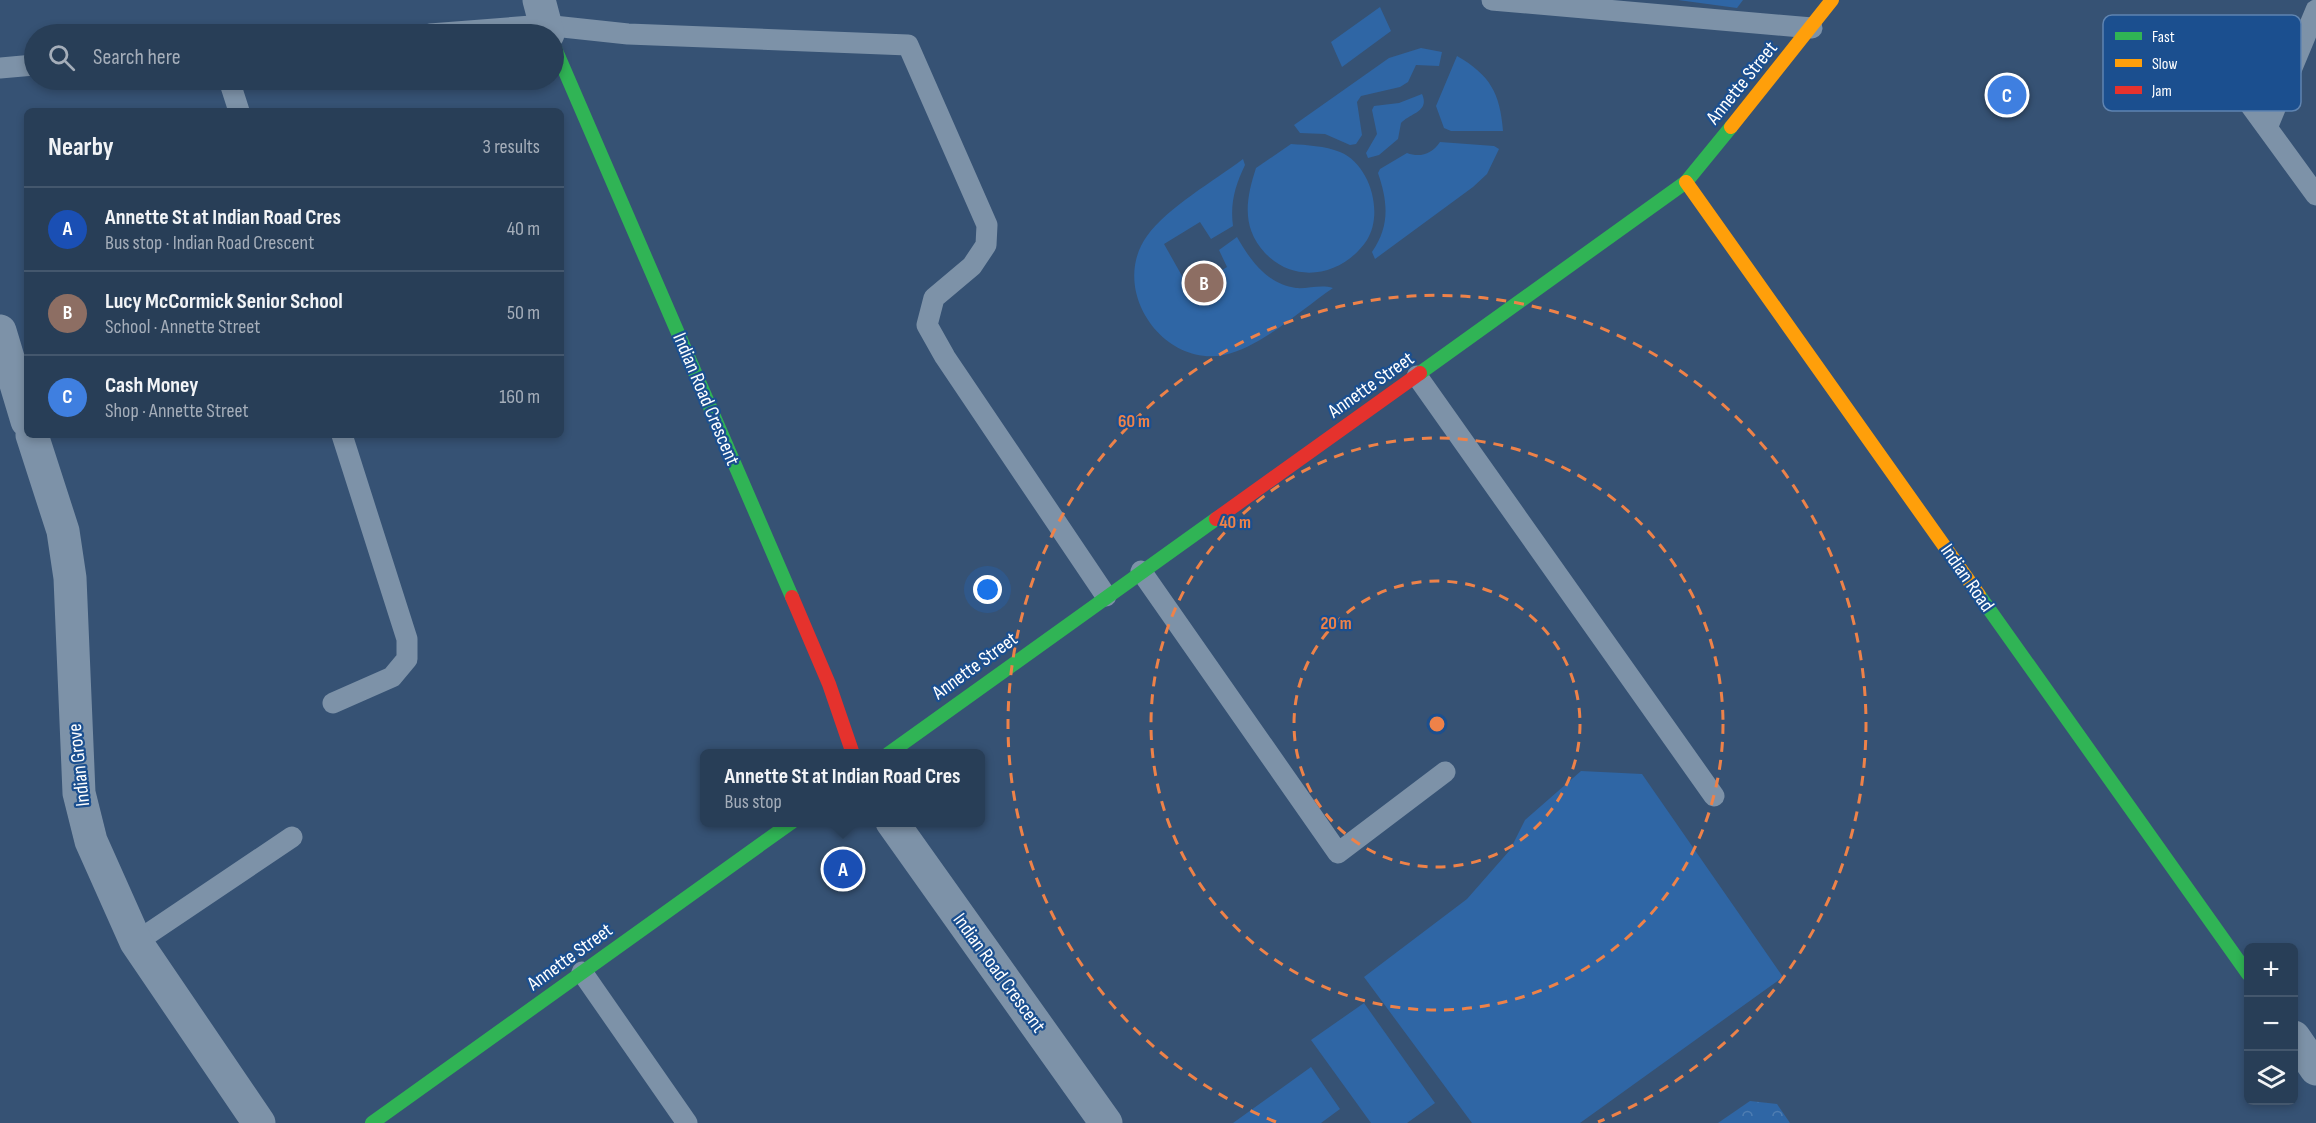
<!DOCTYPE html>
<meta charset="utf-8">
<style>
:root{--surface:#283e57;--page:#30455d;--text:#f1f3f6;--muted:#a5aeba;--line:#44576d;--accent:#b9c2ce}
body{margin:0;font-family:"Sofia Sans Condensed",sans-serif;background:var(--page);color:var(--text)}
.controls{position:absolute;right:18px;bottom:18px;display:grid;overflow:hidden;border-radius:9px;box-shadow:0 3px 9px #0003}
.controls button{width:54px;height:54px;display:grid;place-items:center;padding:0;border:0;border-bottom:2px solid var(--line);background:var(--surface);color:var(--text);font:30px sans-serif}
.you{position:absolute;left:988px;top:590px;width:21px;height:21px;margin:-15px;border:4px solid #fff;border-radius:50%;background:#1a73e8;box-shadow:0 0 0 9px #1a73e833}
.badge{display:grid;place-items:center;width:39px;height:39px;border-radius:50%;background:var(--accent);color:#fff;font-size:20px;font-weight:700}
.pin{position:absolute;translate:-50% -50%;border:3px solid #fff;box-shadow:0 2px 6px #0006}
.popup{position:absolute;left:700px;top:749px;width:285px;height:78px;box-sizing:border-box;display:grid;place-content:center;border-radius:9px;background:var(--surface);filter:drop-shadow(0 2px 4px #0005);font-size:20px;white-space:nowrap;color:var(--muted)}
.popup b{font-size:22px;color:var(--text)}
.popup::after{content:'';position:absolute;left:50%;top:100%;margin-left:-12px;border:12px solid transparent;border-top-color:var(--surface)}
.list{margin:0;padding:0;list-style:none}
h2{display:flex;justify-content:space-between;align-items:center;height:78px;margin:0;padding:0 24px;font-size:26px}
h2 small{font-size:20px;font-weight:400;color:var(--muted)}
.list li{display:grid;grid-template-columns:39px 1fr auto;gap:18px;align-items:center;box-sizing:border-box;height:84px;padding:0 24px;border-top:2px solid var(--line)}
.list b{display:block;font-size:22px;white-space:nowrap}
.list p{margin:0;font-size:20px;white-space:nowrap;color:var(--muted)}
.list em{font-size:20px;font-style:normal;color:var(--muted)}
.icon{flex:none;width:33px;height:33px;fill:none;stroke:currentColor;stroke-width:2;stroke-linecap:round;stroke-linejoin:round}
.map{position:relative;flex:none;width:2316px;height:1123px;overflow:hidden}
.search{position:absolute;background:var(--surface);box-shadow:0 3px 9px #0003;left:24px;top:24px;width:540px;height:66px;display:flex;align-items:center;gap:15px;box-sizing:border-box;padding:0 21px;border-radius:33px;color:var(--muted);font-size:22px}
.panel{position:absolute;background:var(--surface);box-shadow:0 3px 9px #0003;left:24px;top:108px;width:540px;height:330px;border-radius:9px}
.map>svg:first-child{display:block}
.grass{fill:#2f66a5}
.park{fill:url(#park-crowns)}
.lines{fill:none;stroke-linecap:round;stroke-linejoin:round}
.lane{stroke:#7d92a8;stroke-width:21}
.street{stroke:#7d92a8;stroke-width:33}
.fast{stroke:#30b455;stroke-width:14}
.slow{stroke:#ff9f0a;stroke-width:14}
.jam{stroke:#e5322d;stroke-width:14}
.ring{fill:none;stroke:#ee8249;stroke-width:3;stroke-dasharray:10 8}
.labels{text-anchor:middle;dominant-baseline:central;stroke-width:4.5;stroke-linejoin:round;paint-order:stroke}
.street-label{font-size:20px;fill:#fff;stroke:#1b4f8f}
.key{fill:#1b4f8f;stroke:#5f84b1;stroke-width:1.5}
.key-label{font-size:16px;fill:#fff}
.centre{fill:#ee8249;stroke:#1b4f8f;stroke-width:3}
.ring-label{font-size:18px;text-anchor:middle;font-weight:bold;fill:#ee8249;stroke:#1b4f8f;stroke-width:4.5;stroke-linejoin:round;paint-order:stroke}
</style>
<div class="map">
<svg width="2316" height="1123" viewBox="0 0 2316 1123">
<defs>
<pattern id="park-crowns" width="20" height="18" patternUnits="userSpaceOnUse" patternTransform="scale(1.5)"><rect width="20" height="18" fill="#2f66a5"/><path d="M2 6a3 3 0 1 1 6 0M12 15a3 3 0 1 1 6 0" fill="none" stroke="#4e7db2"/></pattern>
</defs>
<rect width="100%" height="100%" fill="#365274"/>
<!-- grass -->
<path class="grass" d="M 1678,0 L 1743,0 L 1737,8 Z
M 1380,7 L 1391,31 L 1342,67 L 1331,42 Z
M 1421,48 L 1442,52 L 1439,66 L 1416,65 L 1408,82 L 1400,87 L 1361,96 L 1357,102 L 1362,135 L 1356,144 L 1350,145 L 1325,134 L 1300,133 L 1294,125 L 1389,58 Z
M 1457,56 C 1490,75 1500,93 1503,131 L 1451,131 L 1444,128 L 1436,106 Z
M 1422,94 C 1430,112 1410,113 1401,123 L 1398,139 L 1379,155 L 1368,158 L 1366,153 L 1377,134 L 1372,110 L 1374,106 L 1399,103 Z
M 1440,142 L 1494,146 L 1499,149 L 1487,174 L 1473,187 L 1375,259 L 1372,252 C 1390,226 1388,202 1378,173 L 1380,169 L 1407,153 C 1420,158 1432,154 1440,142 Z
M 1291,144 C 1307,145 1325,146 1340,152 C 1370,164 1384,213 1367,240 C 1343,276 1295,285 1265,253 C 1241,227 1246,199 1256,168 Z
M 1243,159 L 1245,165 C 1235,186 1230,203 1233,226 L 1211,239 L 1200,222 L 1164,244 L 1190,290 L 1227,267 L 1219,250 L 1237,237 C 1250,260 1267,284 1296,288 C 1308,289 1321,284 1333,288 C 1301,310 1261,347 1224,355 C 1162,367 1109,289 1147,236 C 1168,207 1214,181 1243,159 Z
M 1581,771 L 1642,774 L 1783,977 L 1580,1123 L 1472,1123 L 1364,977 L 1467,899 L 1510,850 L 1525,820 Z
M 1364,1003 L 1435,1103 L 1407,1123 L 1371,1123 L 1311,1040 Z
M 1311,1067 L 1340,1109 L 1321,1123 L 1233,1123 Z"/>
<!-- park -->
<path class="park" d="M 1750,1101 L 1777,1104 L 1790,1123 L 1718,1123 Z"/>
<g class="lines">
<!-- lane -->
<path class="lane" d="M 1492,0 L 1812,28
M 430,34 L 544,25 L 628,34 L 908,45 L 987,225 L 986,245 L 972,266 L 934,298 L 927,325 L 945,357 L 1106,596
M 2208,47 L 2316,195
M 0,68 L 34,65
M 229,80 L 239,111
M 2267,128 L 2316,10
M 1417,376 L 1714,796
M 1141,571 L 1338,853 L 1445,772
M 333,703 L 392,677 L 407,659 L 407,639 L 342,435
M 136,942 L 292,837
M 582,972 L 687,1123"/>
<!-- street -->
<path class="street" d="M 539,0 L 548,34
M 0,331 L 27,421
M 32,435 L 63,531 L 70,578 L 79,793 L 91,841 L 136,942 L 259,1123
M 892,822 L 1106,1123
M 2294,1037 L 2316,1069"/>
<!-- fast -->
<path class="fast" d="M 554,46 L 792,597
M 1420,373 L 1686,182 L 1731,127
M 1979,595 L 2248,974
M 888,754 L 1216,519
M 372,1123 L 792,822"/>
<!-- slow -->
<path class="slow" d="M 1731,127 L 1832,0
M 1686,182 L 1979,595"/>
<!-- jam -->
<path class="jam" d="M 1216,519 L 1420,373
M 792,597 L 829,684 L 853,754"/>
</g>
<!-- distance rings -->
<g class="ring">
<circle cx="1437" cy="724" r="143"/>
<circle cx="1437" cy="724" r="286"/>
<path d="M1276 1122A429 429 0 1 1 1598 1122"/>
</g>
<g class="labels">
<!-- street labels -->
<g class="street-label">
<text transform="translate(1742 83) rotate(-51)">Annette Street</text>
<text transform="translate(1371 385) rotate(-35)">Annette Street</text>
<text transform="translate(706 399) rotate(67)">Indian Road Crescent</text>
<text transform="translate(1967 578) rotate(55)">Indian Road</text>
<text transform="translate(975 666) rotate(-36)">Annette Street</text>
<text transform="translate(79 765) rotate(-96)">Indian Grove</text>
<text transform="translate(570 957) rotate(-36)">Annette Street</text>
<text transform="translate(999 973) rotate(54)">Indian Road Crescent</text>
</g>
</g>
<!-- legend -->
<rect x="2103" y="15" width="198" height="96" rx="9" class="key"/>
<rect x="2115" y="32" width="27" height="8" fill="#30b455"/>
<rect x="2115" y="59" width="27" height="8" fill="#ff9f0a"/>
<rect x="2115" y="86" width="27" height="8" fill="#e5322d"/>
<g class="key-label">
<text x="2152" y="42">Fast</text>
<text x="2152" y="69">Slow</text>
<text x="2152" y="96">Jam</text>
</g>
<circle cx="1437" cy="724" r="9" class="centre"/>
<g class="ring-label">
<text x="1134" y="427">60 m</text>
<text x="1235" y="528">40 m</text>
<text x="1336" y="629">20 m</text>
</g>
</svg>
<div class="controls">
<button>+</button>
<button>−</button>
<button><svg class="icon" aria-label="layers" viewBox="0 0 24 24"><path d="M12 4l9 5-9 5-9-5zM3 14l9 5 9-5"/></svg></button>
</div>
<div class="you"></div>
<div class="pin badge" style="left:843px;top:869px;background:#1a4fb4">A</div>
<div class="popup"><b>Annette St at Indian Road Cres</b>Bus stop</div>
<div class="pin badge" style="left:1204px;top:283px;background:#8d6e63">B</div>
<div class="pin badge" style="left:2007px;top:95px;background:#3f7fe0">C</div>
<div class="search"><svg class="icon" aria-label="search" viewBox="0 0 24 24"><circle cx="10" cy="10" r="6"/><path d="M15 15l6 6"/></svg>Search here</div>
<section class="panel">
<h2>Nearby<small>3 results</small></h2>
<ul class="list">
<li><span class="badge" style="background:#1a4fb4">A</span><div><b>Annette St at Indian Road Cres</b><p>Bus stop · Indian Road Crescent</p></div><em>40 m</em></li>
<li><span class="badge" style="background:#8d6e63">B</span><div><b>Lucy McCormick Senior School</b><p>School · Annette Street</p></div><em>50 m</em></li>
<li><span class="badge" style="background:#3f7fe0">C</span><div><b>Cash Money</b><p>Shop · Annette Street</p></div><em>160 m</em></li>
</ul>
</section>
</div>
